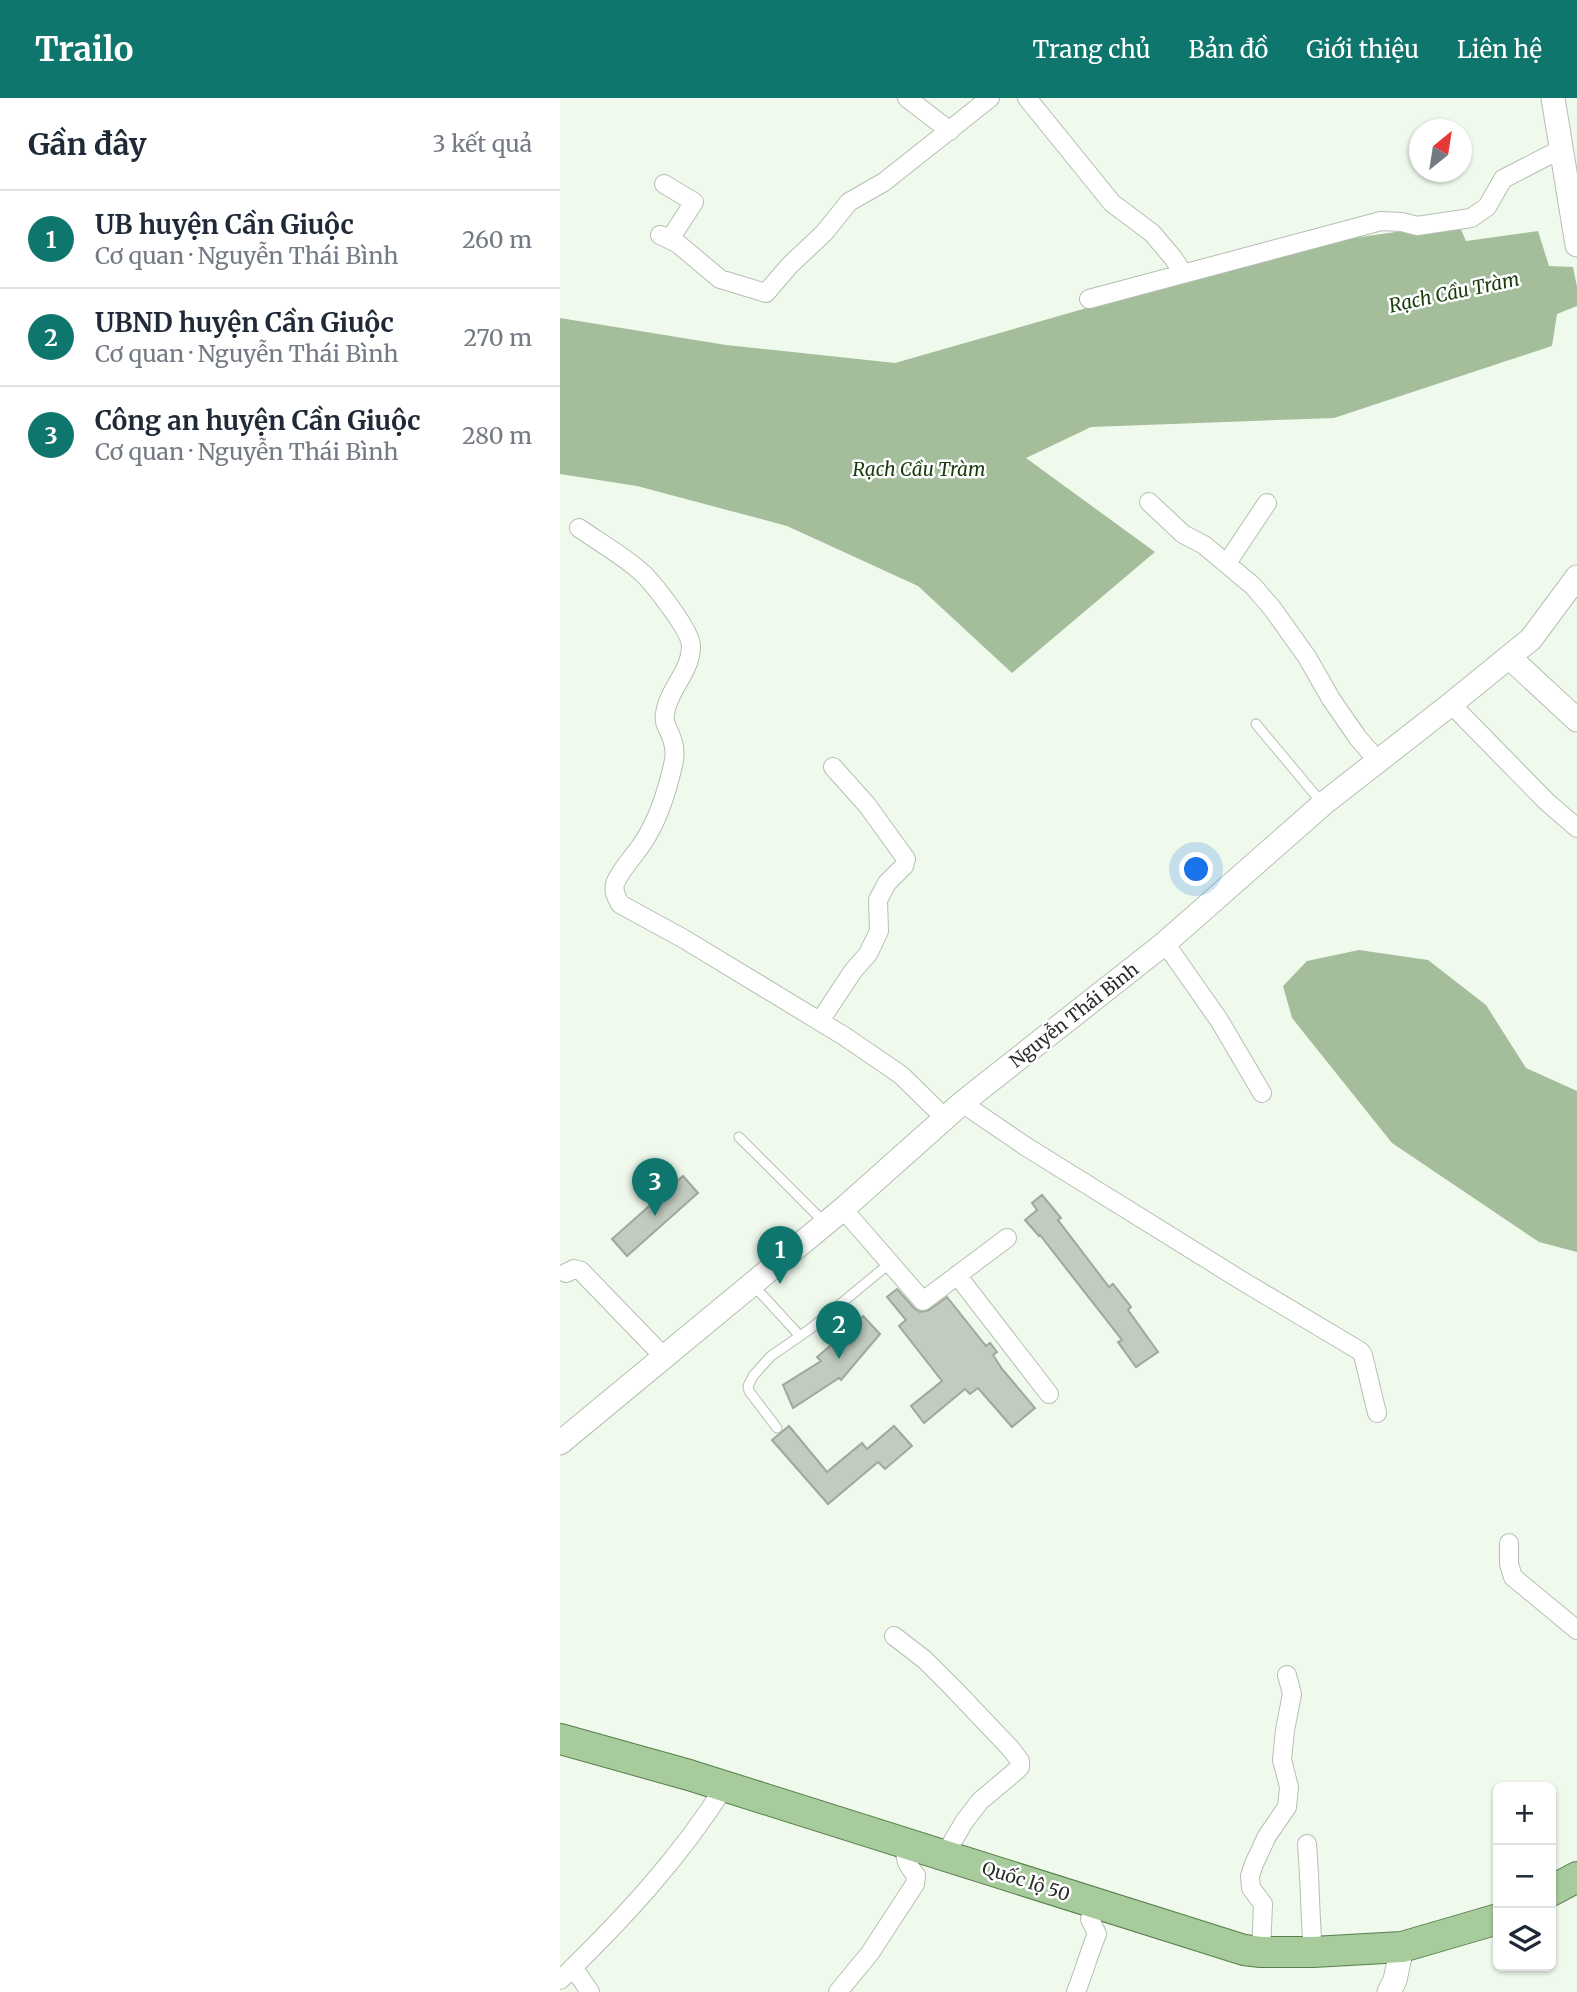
<!DOCTYPE html>
<html lang="vi">
<meta charset="utf-8">
<style>
:root{--surface:#fff;--page:#f6f6f7;--text:#1f2937;--muted:#747a83;--line:#e0e1e3;--accent:#0f766e}
body{margin:0;font-family:Merriweather,serif;background:var(--page);color:var(--text)}
.controls{position:absolute;right:21px;bottom:21px;display:grid;overflow:hidden;border-radius:10px;box-shadow:0 2px 5px #0004}
.controls button{width:63px;height:63px;display:grid;place-items:center;padding:0;border:0;border-bottom:2px solid var(--line);background:var(--surface);color:var(--text);font:35px sans-serif}
.compass{position:absolute;left:849px;top:21px;width:63px;height:63px;border-radius:50%;background:var(--surface);box-shadow:0 2px 5px #0004;rotate:30deg}
.you{position:absolute;left:637px;top:772px;width:24px;height:24px;margin:-18px;border:5px solid #fff;border-radius:50%;background:#1a73e8;box-shadow:0 0 0 10px #1a73e833}
.badge{display:grid;place-items:center;width:46px;height:46px;border-radius:50%;background:var(--accent);color:#fff;font-size:23px;font-weight:700}
.pin{position:absolute;translate:-50% -58px;filter:drop-shadow(0 2px 4px #0008)}
.pin::after{content:'';position:absolute;top:37px;width:24px;height:21px;background:inherit;clip-path:polygon(0 0,100% 0,50% 100%)}
.list{margin:0;padding:0;list-style:none}
h2{display:flex;justify-content:space-between;align-items:center;height:91px;margin:0;padding:0 28px;font-size:30px}
h2 small{font-size:23px;font-weight:400;color:var(--muted)}
.list li{display:grid;grid-template-columns:46px 1fr auto;gap:21px;align-items:center;box-sizing:border-box;height:98px;padding:0 28px;border-top:2px solid var(--line)}
.list b{display:block;font-size:26px;white-space:nowrap}
.list p{margin:0;font-size:23px;white-space:nowrap;color:var(--muted)}
.list em{font-size:23px;font-style:normal;color:var(--muted)}
.icon{flex:none;width:38px;height:38px;fill:none;stroke:currentColor;stroke-width:2;stroke-linecap:round;stroke-linejoin:round}
.map{position:relative;flex:none;width:1017px;height:1894px;overflow:hidden}
header{display:flex;align-items:center;gap:42px;box-sizing:border-box;height:98px;padding:0 35px;background:var(--accent);color:#fff}
header strong{font-size:33px}
nav{display:flex;gap:38px;margin-inline-start:auto;font-size:24px}
main{display:flex}
aside{flex:1;background:var(--surface)}
.map>svg:first-child{display:block}
.water{fill:#a4be9c}
.building{fill:#c1cbbf;stroke:#9fa89c;stroke-width:2}
.lines{fill:none;stroke-linecap:round;stroke-linejoin:round}
.service-casing{stroke:#b5bfb3;stroke-width:11}
.minor-casing{stroke:#b5bfb3;stroke-width:20}
.tertiary-casing{stroke:#b5bfb3;stroke-width:25}
.primary-casing{stroke:#567e49;stroke-width:32}
.service{stroke:#fff;stroke-width:9}
.minor{stroke:#fff;stroke-width:18}
.tertiary{stroke:#fff;stroke-width:23}
.primary{stroke:#a7cb9c;stroke-width:30}
.labels{text-anchor:middle;dominant-baseline:central;stroke-width:5;stroke-linejoin:round;paint-order:stroke}
.street-label{font-size:18px;fill:#2a2e29;stroke:#fff}
.water-label{font-size:19px;font-style:italic;fill:#193c0c;stroke:#fff}
</style>
<header>
<strong>Trailo</strong>
<nav><a>Trang chủ</a><a>Bản đồ</a><a>Giới thiệu</a><a>Liên hệ</a></nav>
</header>
<main>
<aside>
<h2>Gần đây<small>3 kết quả</small></h2>
<ul class="list">
<li><span class="badge">1</span><div><b>UB huyện Cần Giuộc</b><p>Cơ quan · Nguyễn Thái Bình</p></div><em>260 m</em></li>
<li><span class="badge">2</span><div><b>UBND huyện Cần Giuộc</b><p>Cơ quan · Nguyễn Thái Bình</p></div><em>270 m</em></li>
<li><span class="badge">3</span><div><b>Công an huyện Cần Giuộc</b><p>Cơ quan · Nguyễn Thái Bình</p></div><em>280 m</em></li>
</ul>
</aside>
<div class="map">
<svg width="1017" height="1894" viewBox="0 0 1017 1894">
<rect width="100%" height="100%" fill="#eff9ec"/>
<!-- water -->
<path class="water" d="M 898,125 L 906,143 L 978,133 L 989,168 L 1013,169 L 1017,189 L 1017,208 L 997,216 L 992,248 L 774,320 L 531,329 L 466,360 L 595,454 L 452,575 L 358,488 L 227,428 L 77,388 L 0,376 L 0,220 L 166,247 L 335,265 L 617,184 L 794,140 Z
M 799,852 L 868,862 L 926,907 L 966,970 L 1017,993 L 1017,1154 L 979,1144 L 832,1045 L 732,920 L 723,888 L 747,863 Z"/>
<!-- building -->
<path class="building" d="M 123,1078 L 138,1095 L 67,1158 L 52,1141 Z
M 482,1097 L 501,1120 L 498,1122 L 549,1189 L 553,1186 L 571,1209 L 568,1212 L 598,1254 L 576,1269 L 558,1244 L 562,1242 L 480,1137 L 479,1138 L 465,1122 L 477,1112 L 472,1105 Z
M 337,1191 L 354,1210 L 360,1214 L 369,1212 L 387,1199 L 426,1248 L 430,1245 L 437,1254 L 433,1257 L 442,1271 L 475,1310 L 452,1329 L 418,1290 L 410,1296 L 405,1291 L 364,1325 L 351,1308 L 382,1283 L 339,1228 L 346,1222 L 327,1199 Z
M 303,1218 L 320,1236 L 281,1282 L 279,1280 L 233,1310 L 223,1287 L 261,1263 L 257,1259 L 271,1247 L 275,1251 Z
M 229,1328 L 267,1374 L 302,1345 L 307,1351 L 334,1328 L 352,1348 L 325,1371 L 318,1364 L 268,1406 L 212,1342 Z"/>
<g class="lines">
<!-- service casing -->
<g class="service-casing">
<path id="service" d="M 696,626 L 762,705
M 179,1039 L 264,1124
M 194,1188 L 240,1238
M 217,1330 L 189,1293 L 188,1288 L 193,1278 L 211,1258 L 250,1231 L 330,1165"/>
</g>
<!-- minor casing -->
<g class="minor-casing">
<path id="minor" d="M 347,0 L 390,33
M 467,0 L 552,105 L 592,135 L 614,161 L 623,176
M 104,86 L 134,104 L 110,141
M 100,137 L 117,145 L 160,181 L 206,195 L 230,167 L 264,135 L 289,104 L 324,84 L 430,0
M 529,201 L 821,123 L 842,124 L 857,128 L 911,120 L 927,109 L 943,81 L 1003,50
M 589,404 L 623,436 L 644,447 L 693,488 L 712,510 L 747,559 L 771,601 L 798,640 L 818,663
M 19,430 C 39,444 62,457 80,473 C 92,483 130,532 131,547 C 132,573 108,591 105,616 C 103,626 109,631 112,641 C 115,649 115,659 113,667 C 107,694 97,724 82,746 C 75,757 58,775 55,786 C 53,794 57,800 60,806 L 124,841 L 284,938 L 341,977 L 385,1020
M 667,465 L 707,405
M 891,606 L 987,704 L 1017,730
M 605,845 L 659,922 L 702,995
M 260,923 L 293,873 L 308,856 L 319,833 L 318,802 L 327,785 L 344,768 L 346,761 L 307,707 L 273,669
M 402,1005 L 465,1048 L 684,1184 L 800,1253 L 803,1257 L 817,1315
M 283,1111 L 363,1203 L 447,1140
M 6,1175 L 14,1171 L 21,1173 L 105,1260
M 397,1177 L 489,1296
M 949,1445 L 949,1466 L 953,1479 L 1017,1532
M 334,1538 L 365,1562 L 393,1590 L 451,1651 L 460,1663 L 460,1669 L 457,1672 L 420,1703 L 404,1724 L 384,1758
M 747,1746 C 750,1782 750,1818 753,1854
M 701,1854 L 703,1806 L 691,1790 L 690,1778 L 694,1766 L 707,1738 L 727,1709 L 729,1689 L 722,1662 L 725,1632 L 732,1596 L 727,1577
M 13,1869 L 30,1894
M 0,1882 C 62,1822 119,1761 165,1688
M 278,1894 L 310,1855 L 355,1786 L 356,1777 C 346,1766 344,1760 346,1746
M 516,1894 C 524,1874 529,1855 537,1836 L 530,1821 L 534,1805"/>
</g>
<!-- tertiary casing -->
<g class="tertiary-casing">
<path id="tertiary" d="M 993,0 L 1017,147
M 949,559 L 1017,622
M 0,1345 L 283,1111 L 402,1005 L 605,845 L 763,706 L 891,606 L 971,541 L 1017,479
M 829,1894 L 835,1882 L 842,1849"/>
</g>
<!-- primary casing -->
<g class="primary-casing">
<path id="primary" d="M 0,1641 L 129,1677 L 684,1852 L 701,1854 L 753,1854 L 842,1849 L 938,1821
M 991,1793 L 1017,1779"/>
</g>
<!-- service -->
<use href="#service" class="service"/>
<!-- minor -->
<use href="#minor" class="minor"/>
<!-- tertiary -->
<use href="#tertiary" class="tertiary"/>
<!-- primary -->
<use href="#primary" class="primary"/>
</g>
<g class="labels">
<!-- street labels -->
<g class="street-label">
<text transform="translate(514 917) rotate(-38)">Nguyễn Thái Bình</text>
<text transform="translate(466 1783) rotate(18)">Quốc lộ 50</text>
</g>
<!-- water labels -->
<g class="water-label">
<text transform="translate(894 194) rotate(-12)">Rạch Cầu Tràm</text>
<text x="359" y="371">Rạch Cầu Tràm</text>
</g>
</g>
</svg>
<div class="controls">
<button>+</button>
<button>−</button>
<button><svg class="icon" aria-label="layers" viewBox="0 0 24 24"><path d="M12 4l9 5-9 5-9-5zM3 14l9 5 9-5"/></svg></button>
</div>
<svg class="compass" viewBox="-18 -18 36 36"><path d="M0-13l5 13h-10z" fill="#e53935"/><path d="M0 13l5-13h-10z" fill="#747a83"/></svg>
<div class="you"></div>
<div class="pin badge" style="left:220px;top:1186px">1</div>
<div class="pin badge" style="left:279px;top:1261px">2</div>
<div class="pin badge" style="left:95px;top:1118px">3</div>
</div>
</main>
